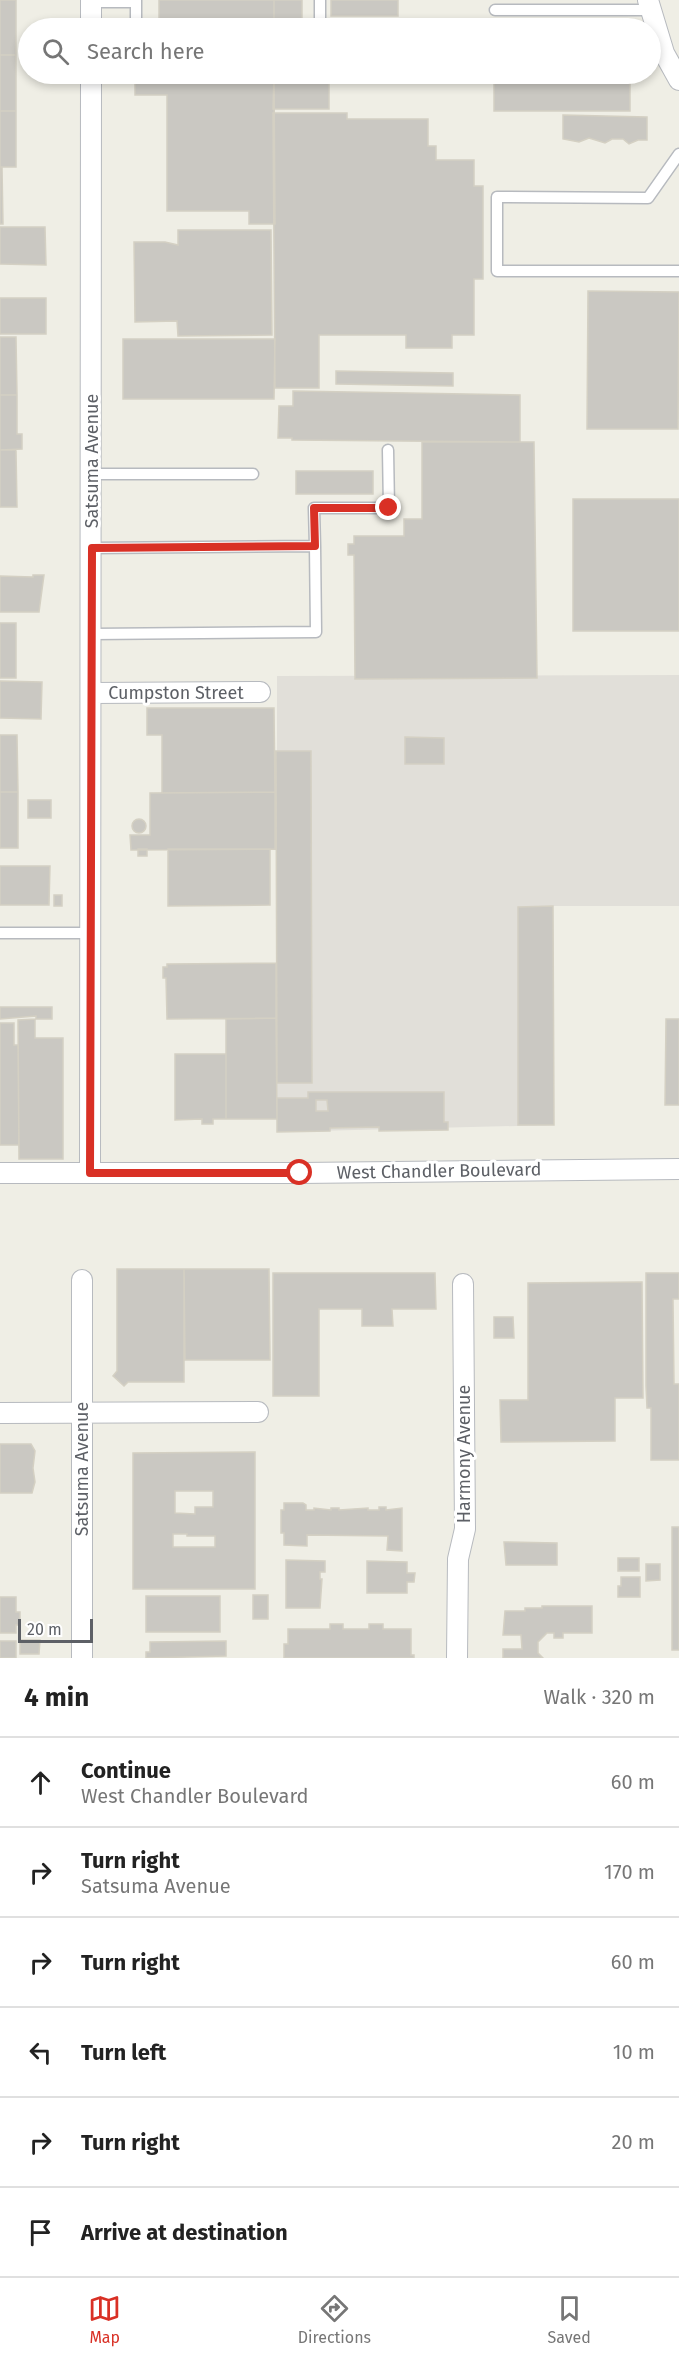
<!DOCTYPE html>
<meta charset="utf-8">
<style>
:root{--surface:#fff;--page:#f2f2f2;--text:#222;--muted:#767676;--line:#e0e0e0;--accent:#d93025}
body{margin:0;font-family:"Fira Sans",sans-serif;background:var(--page);color:var(--text)}
.scale{position:absolute;left:18px;bottom:15px;width:75px;box-sizing:border-box;padding-left:6px;border:3px solid #5d6066;border-top:0;font-size:16px;line-height:21px;white-space:nowrap;color:#5d6066;-webkit-text-stroke:4px #fff;paint-order:stroke}
.stop{position:absolute;width:18px;height:18px;margin:-14px;border:4px solid #d93025;border-radius:50%;background:#fff}
.stop.end{background:#d93025;border-color:#fff;box-shadow:0 2px 6px #0008}
.list{margin:0;padding:0;list-style:none}
h2{display:flex;justify-content:space-between;align-items:center;height:78px;margin:0;padding:0 24px;font-size:26px}
h2 small{font-size:20px;font-weight:400;color:var(--muted)}
.list li{display:grid;grid-template-columns:39px 1fr auto;gap:18px;align-items:center;box-sizing:border-box;height:90px;padding:0 24px;border-top:2px solid var(--line)}
.list b{display:block;font-size:22px;white-space:nowrap}
.list p{margin:0;font-size:20px;white-space:nowrap;color:var(--muted)}
.list em{font-size:20px;font-style:normal;color:var(--muted)}
.icon{flex:none;width:33px;height:33px;fill:none;stroke:currentColor;stroke-width:2;stroke-linecap:round;stroke-linejoin:round}
.map{position:relative;flex:none;width:679px;height:1658px;overflow:hidden}
.search{position:absolute;background:var(--surface);box-shadow:0 3px 9px #0003;left:18px;right:18px;top:18px;height:66px;display:flex;align-items:center;gap:15px;box-sizing:border-box;padding:0 21px;border-radius:33px;color:var(--muted);font-size:22px}
.sheet{height:618px;background:var(--surface)}
nav{display:flex;justify-content:space-around;align-items:center;box-sizing:border-box;height:84px;border-top:2px solid var(--line);background:var(--surface);font-size:16px;color:var(--muted)}
nav a{display:grid;justify-items:center;gap:3px}
nav .on{color:var(--accent)}
.map>svg:first-child{display:block}
.industrial{fill:#e1dfd9}
.building{fill:#cac8c2;stroke:#d4d0c3;stroke-width:1.5;fill-rule:evenodd}
.lines{fill:none;stroke-linecap:round;stroke-linejoin:round}
.service-casing{stroke:#b7babf;stroke-width:13}
.minor-casing{stroke:#b7babf;stroke-width:22}
.service{stroke:#fff;stroke-width:10}
.minor{stroke:#fff;stroke-width:20}
.route{stroke:#d93025;stroke-width:8}
.labels{text-anchor:middle;dominant-baseline:central;stroke-width:6;stroke-linejoin:round;paint-order:stroke}
.street-label{font-size:18px;fill:#5d6066;stroke:#fff}
</style>
<div class="map">
<svg width="679" height="1658" viewBox="0 0 679 1658">
<rect width="100%" height="100%" fill="#efeee5"/>
<!-- industrial -->
<path class="industrial" d="M 679,675 L 679,906 L 553,906 L 554,1125 L 277,1132 L 277,676 Z"/>
<!-- building -->
<path class="building" d="M 0,0 L 16,0 L 16,55 L 0,55 Z
M 159,0 L 274,0 L 274,28 L 159,28 Z
M 274,0 L 302,0 L 302,28 L 274,28 Z
M 331,0 L 398,0 L 398,16 L 331,16 Z
M 0,55 L 16,55 L 16,111 L 0,111 Z
M 135,74 L 274,74 L 275,224 L 249,224 L 249,211 L 167,211 L 167,95 L 135,95 Z
M 274,74 L 329,74 L 329,109 L 273,109 Z
M 494,74 L 630,74 L 630,111 L 494,111 Z
M 0,111 L 16,111 L 16,167 L 0,167 Z
M 273,113 L 347,113 L 347,119 L 428,119 L 428,146 L 436,146 L 436,160 L 474,160 L 474,186 L 483,186 L 483,279 L 474,279 L 474,335 L 452,335 L 452,348 L 406,348 L 406,335 L 319,335 L 319,388 L 275,388 Z
M 563,115 L 647,117 L 647,140 L 638,140 L 629,144 L 623,139 L 612,139 L 605,143 L 589,138 L 579,142 L 563,139 Z
M 0,167 L 2,167 L 3,224 L 0,224 Z
M 0,227 L 45,227 L 46,265 L 0,264 Z
M 178,230 L 271,230 L 272,335 L 178,336 L 177,321 L 135,322 L 134,242 L 165,242 L 178,245 Z
M 588,291 L 679,292 L 678,429 L 587,429 Z
M 0,298 L 46,298 L 46,334 L 0,334 Z
M 0,337 L 16,337 L 17,395 L 0,395 Z
M 123,339 L 275,339 L 274,399 L 123,399 Z
M 336,371 L 453,373 L 453,386 L 336,384 Z
M 293,391 L 520,395 L 520,442 L 292,440 L 292,438 L 278,438 L 279,406 L 293,406 Z
M 0,395 L 17,395 L 17,434 L 22,434 L 22,449 L 0,450 Z
M 422,442 L 534,442 L 537,678 L 355,679 L 354,555 L 348,555 L 348,544 L 354,544 L 354,536 L 404,536 L 404,519 L 422,519 Z
M 0,450 L 16,450 L 17,507 L 0,507 Z
M 296,471 L 373,471 L 373,494 L 296,494 Z
M 573,499 L 679,499 L 679,631 L 573,631 Z
M 33,575 L 44,575 L 39,612 L 0,612 L 0,576 L 33,577 Z
M 0,623 L 16,623 L 16,678 L 0,678 Z
M 0,681 L 42,682 L 41,719 L 0,718 Z
M 147,708 L 274,708 L 275,792 L 162,793 L 162,735 L 147,735 Z
M 0,735 L 17,735 L 18,792 L 0,792 Z
M 405,737 L 444,738 L 444,764 L 405,764 Z
M 276,751 L 311,751 L 312,1083 L 277,1083 Z
M 0,792 L 18,792 L 18,848 L 0,848 Z
M 275,792 L 275,849 L 131,850 L 130,835 L 150,835 L 150,793 Z
M 28,800 L 51,800 L 51,818 L 28,818 Z
M132 826a7 7 0 1 1 14 0a7 7 0 1 1-14 0Z
M 138,849 L 147,849 L 147,856 L 138,856 Z
M 168,849 L 270,849 L 270,905 L 168,906 Z
M 0,866 L 50,866 L 49,905 L 0,905 Z
M 54,895 L 62,895 L 62,906 L 54,906 Z
M 553,906 L 554,1125 L 518,1125 L 518,907 Z
M 276,963 L 276,1018 L 167,1019 L 166,978 L 163,978 L 163,967 L 167,967 L 167,964 Z
M 0,1007 L 52,1007 L 52,1019 L 36,1019 L 36,1016 L 0,1019 Z
M 276,1018 L 277,1119 L 226,1119 L 226,1019 Z
M 35,1019 L 35,1038 L 63,1038 L 63,1159 L 19,1159 L 18,1020 Z
M 666,1019 L 679,1019 L 679,1105 L 665,1105 Z
M 0,1023 L 14,1023 L 14,1045 L 18,1045 L 19,1145 L 0,1145 Z
M 175,1054 L 226,1054 L 226,1119 L 213,1119 L 213,1124 L 202,1124 L 202,1119 L 175,1120 Z
M 308,1092 L 444,1092 L 444,1122 L 448,1122 L 448,1130 L 379,1131 L 379,1127 L 330,1128 L 330,1131 L 277,1132 L 277,1098 L 308,1098 ZM 316,1100 L 327,1100 L 328,1111 L 316,1111 Z
M 117,1269 L 184,1269 L 184,1382 L 128,1382 L 124,1386 L 113,1376 L 117,1371 Z
M 184,1269 L 269,1269 L 270,1360 L 185,1360 Z
M 273,1273 L 435,1273 L 436,1309 L 392,1309 L 393,1326 L 362,1326 L 362,1309 L 319,1309 L 319,1396 L 273,1396 Z
M 646,1273 L 679,1273 L 679,1299 L 673,1299 L 674,1384 L 679,1384 L 679,1460 L 651,1460 L 651,1408 L 647,1408 L 646,1386 Z
M 642,1282 L 643,1398 L 615,1398 L 615,1441 L 501,1442 L 500,1400 L 528,1400 L 528,1283 Z
M 494,1317 L 513,1317 L 514,1338 L 494,1338 Z
M 0,1444 L 31,1444 L 35,1451 L 33,1468 L 35,1482 L 32,1493 L 0,1493 Z
M 255,1452 L 255,1589 L 133,1589 L 133,1453 ZM 175,1491 L 213,1491 L 213,1507 L 195,1507 L 195,1514 L 175,1513 ZM 173,1534 L 187,1534 L 187,1536 L 215,1536 L 215,1547 L 173,1547 Z
M 284,1503 L 303,1503 L 306,1505 L 306,1510 L 314,1510 L 314,1508 L 331,1510 L 331,1508 L 339,1508 L 339,1510 L 368,1508 L 368,1510 L 379,1510 L 379,1507 L 386,1507 L 386,1510 L 402,1508 L 402,1551 L 387,1550 L 388,1536 L 307,1535 L 307,1546 L 284,1545 L 284,1533 L 281,1533 L 281,1510 L 284,1510 Z
M 672,1527 L 679,1527 L 679,1650 L 672,1650 Z
M 504,1542 L 557,1543 L 557,1565 L 506,1565 Z
M 618,1558 L 639,1558 L 639,1571 L 618,1571 Z
M 286,1560 L 325,1561 L 325,1572 L 320,1572 L 320,1579 L 322,1579 L 320,1608 L 286,1608 Z
M 367,1561 L 407,1562 L 407,1573 L 415,1573 L 414,1582 L 407,1582 L 407,1593 L 367,1593 Z
M 646,1564 L 660,1564 L 660,1580 L 646,1581 Z
M 621,1577 L 640,1577 L 640,1597 L 618,1597 L 618,1586 L 621,1586 Z
M 253,1595 L 268,1595 L 268,1619 L 253,1619 Z
M 146,1596 L 220,1596 L 220,1632 L 146,1632 Z
M 0,1597 L 16,1597 L 16,1612 L 20,1612 L 20,1625 L 16,1625 L 16,1633 L 0,1633 Z
M 542,1606 L 592,1606 L 592,1633 L 563,1633 L 563,1638 L 554,1638 L 554,1633 L 547,1633 L 538,1642 L 538,1653 L 543,1658 L 503,1658 L 503,1649 L 522,1649 L 521,1635 L 503,1635 L 505,1611 L 525,1611 L 525,1608 L 542,1608 Z
M 330,1624 L 343,1624 L 343,1629 L 369,1629 L 369,1624 L 383,1624 L 383,1629 L 411,1629 L 411,1655 L 414,1655 L 414,1658 L 284,1658 L 284,1644 L 288,1644 L 288,1629 L 330,1629 Z
M 20,1640 L 40,1640 L 39,1654 L 20,1654 Z
M 0,1641 L 16,1641 L 16,1658 L 0,1658 Z
M 226,1641 L 226,1656 L 146,1658 L 146,1652 L 150,1652 L 150,1642 Z"/>
<g class="lines">
<!-- service casing -->
<g class="service-casing">
<path id="service" d="M 320,0 L 320,28
M 91,2 L 136,2 L 136,0
M 136,2 L 136,28
M 495,10 L 650,10
M 679,154 L 648,198 L 497,197 L 497,271 L 679,271
M 92,474 L 253,474
M 92,548 L 315,546 L 314,508 L 389,508 L 388,450
M 92,634 L 316,632 L 315,546
M 0,933 L 91,933"/>
</g>
<!-- minor casing -->
<g class="minor-casing">
<path id="minor" d="M 91,0 L 91,28
M 648,0 L 664,53 L 679,80
M 92,693 L 260,692
M 0,1173 L 300,1173 L 679,1169
M 90,1173 L 91,74
M 82,1280 L 82,1658
M 0,1413 L 258,1412
M 457,1658 L 458,1559 L 465,1529 L 463,1284"/>
</g>
<!-- service -->
<use href="#service" class="service"/>
<!-- minor -->
<use href="#minor" class="minor"/>
</g>
<g class="lines">
<!-- route -->
<path class="route" d="M 300,1173 L 90,1173 L 92,548 L 315,546 L 314,508 L 389,508"/>
</g>
<g class="labels">
<!-- street labels -->
<g class="street-label">
<text transform="translate(92 461) rotate(-90)">Satsuma Avenue</text>
<text x="176" y="693">Cumpston Street</text>
<text transform="translate(439 1171) rotate(-1)">West Chandler Boulevard</text>
<text transform="translate(464 1454) rotate(-90)">Harmony Avenue</text>
<text transform="translate(82 1469) rotate(-90)">Satsuma Avenue</text>
</g>
</g>
</svg>
<div class="scale">20 m</div>
<div class="stop" style="left:300px;top:1173px"></div>
<div class="stop end" style="left:389px;top:508px"></div>
<div class="search"><svg class="icon" aria-label="search" viewBox="0 0 24 24"><circle cx="10" cy="10" r="6"/><path d="M15 15l6 6"/></svg>Search here</div>
</div>
<section class="sheet">
<h2>4 min<small>Walk · 320 m</small></h2>
<ul class="list">
<li><svg class="icon" aria-label="ahead" viewBox="0 0 24 24"><path d="M12 20V5M6 11l6-6 6 6"/></svg><div><b>Continue</b><p>West Chandler Boulevard</p></div><em>60 m</em></li>
<li><svg class="icon" aria-label="right" viewBox="0 0 24 24"><path d="M7 20v-9h11M14 6l5 5-5 5"/></svg><div><b>Turn right</b><p>Satsuma Avenue</p></div><em>170 m</em></li>
<li><svg class="icon" aria-label="right" viewBox="0 0 24 24"><path d="M7 20v-9h11M14 6l5 5-5 5"/></svg><div><b>Turn right</b></div><em>60 m</em></li>
<li><svg class="icon" aria-label="left" viewBox="0 0 24 24"><path d="M17 20v-9H6M10 6l-5 5 5 5"/></svg><div><b>Turn left</b></div><em>10 m</em></li>
<li><svg class="icon" aria-label="right" viewBox="0 0 24 24"><path d="M7 20v-9h11M14 6l5 5-5 5"/></svg><div><b>Turn right</b></div><em>20 m</em></li>
<li><svg class="icon" aria-label="arrive" viewBox="0 0 24 24"><path d="M6 21V4h12l-3 4 3 4H6"/></svg><div><b>Arrive at destination</b></div></li>
</ul>
</section>
<nav>
<a class="on"><svg class="icon" aria-label="map" viewBox="0 0 24 24"><path d="M3 6l6-2 6 2 6-2v14l-6 2-6-2-6 2zM9 4v14M15 6v14"/></svg>Map</a>
<a><svg class="icon" aria-label="directions" viewBox="0 0 24 24"><path d="M12 3l9 9-9 9-9-9zM9 14v-3h6M13 9l2 2-2 2"/></svg>Directions</a>
<a><svg class="icon" aria-label="saved" viewBox="0 0 24 24"><path d="M7 4h10v16l-5-4-5 4z"/></svg>Saved</a>
</nav>
